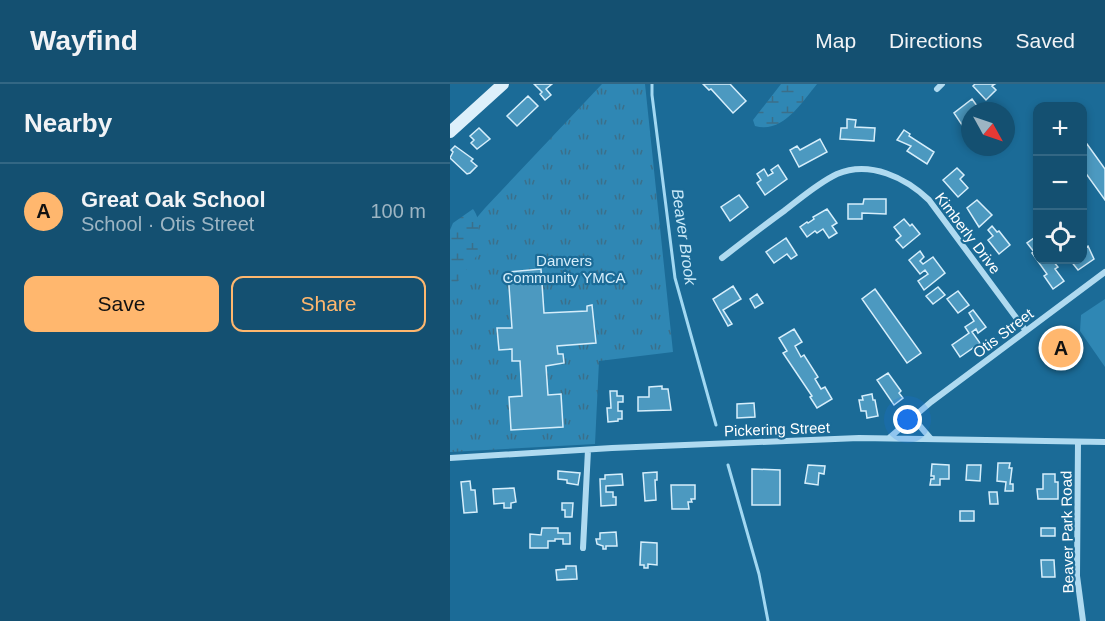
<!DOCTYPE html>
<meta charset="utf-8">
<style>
:root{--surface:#145071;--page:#1d5776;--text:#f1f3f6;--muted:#9db5c3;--line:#336784;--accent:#ffb76e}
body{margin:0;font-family:Helvetica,sans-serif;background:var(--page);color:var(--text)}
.controls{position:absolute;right:18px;top:18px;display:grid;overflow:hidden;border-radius:12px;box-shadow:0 3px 9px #0003}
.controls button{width:54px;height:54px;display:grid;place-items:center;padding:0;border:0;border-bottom:2px solid var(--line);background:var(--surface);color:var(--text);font:30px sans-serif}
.compass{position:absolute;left:511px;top:18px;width:54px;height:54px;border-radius:50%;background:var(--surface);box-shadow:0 3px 9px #0003;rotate:130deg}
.you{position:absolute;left:458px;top:336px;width:21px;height:21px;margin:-15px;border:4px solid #fff;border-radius:50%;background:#1a73e8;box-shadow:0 0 0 9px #1a73e833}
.badge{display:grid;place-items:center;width:39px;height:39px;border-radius:50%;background:var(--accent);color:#111;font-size:20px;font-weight:700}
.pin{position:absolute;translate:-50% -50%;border:3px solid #fff;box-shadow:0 2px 6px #0006}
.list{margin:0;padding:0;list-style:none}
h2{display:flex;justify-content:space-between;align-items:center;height:78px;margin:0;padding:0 24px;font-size:26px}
h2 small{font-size:20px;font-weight:400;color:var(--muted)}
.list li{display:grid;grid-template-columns:39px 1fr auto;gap:18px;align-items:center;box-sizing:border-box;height:96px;padding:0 24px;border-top:2px solid var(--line)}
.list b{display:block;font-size:22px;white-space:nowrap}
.list p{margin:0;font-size:20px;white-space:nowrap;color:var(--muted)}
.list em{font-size:20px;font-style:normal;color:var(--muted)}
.actions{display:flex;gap:12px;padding:18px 24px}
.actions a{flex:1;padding:14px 0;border:2px solid var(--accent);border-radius:12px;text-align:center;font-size:21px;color:var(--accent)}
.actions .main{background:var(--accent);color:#111}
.icon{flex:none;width:33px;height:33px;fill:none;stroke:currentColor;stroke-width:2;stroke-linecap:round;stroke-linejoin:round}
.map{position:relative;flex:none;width:655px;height:537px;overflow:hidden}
header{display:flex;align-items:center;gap:36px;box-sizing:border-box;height:84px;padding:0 30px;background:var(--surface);border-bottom:2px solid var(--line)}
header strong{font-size:28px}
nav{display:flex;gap:33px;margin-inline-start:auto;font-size:21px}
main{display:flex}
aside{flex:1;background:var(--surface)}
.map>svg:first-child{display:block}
.grass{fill:url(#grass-tufts)}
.wetland{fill:url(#wetland-marsh)}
.pitch{fill:#2f87b4}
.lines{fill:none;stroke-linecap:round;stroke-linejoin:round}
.stream{stroke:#a2d8f2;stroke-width:3}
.building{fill:#4c99c0;stroke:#d6eefb;stroke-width:1.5}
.minor{stroke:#afdaf0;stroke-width:6}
.secondary{stroke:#ddf0fb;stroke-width:12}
.labels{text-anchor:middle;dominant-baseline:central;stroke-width:4.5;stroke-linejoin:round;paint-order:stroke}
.street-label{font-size:15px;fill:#fff;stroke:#1b6b97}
.park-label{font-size:15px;fill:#d6eefb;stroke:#1b6b97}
.water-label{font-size:16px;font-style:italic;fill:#c9e9f8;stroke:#1b6b97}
</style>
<header>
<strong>Wayfind</strong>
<nav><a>Map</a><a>Directions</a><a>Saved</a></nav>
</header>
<main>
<aside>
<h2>Nearby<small></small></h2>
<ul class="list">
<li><span class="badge">A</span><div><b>Great Oak School</b><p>School · Otis Street</p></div><em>100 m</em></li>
</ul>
<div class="actions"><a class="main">Save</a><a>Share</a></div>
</aside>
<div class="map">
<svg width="655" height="537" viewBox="0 0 655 537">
<defs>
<pattern id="grass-tufts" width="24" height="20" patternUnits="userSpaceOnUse" patternTransform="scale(1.5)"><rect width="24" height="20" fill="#2f87b4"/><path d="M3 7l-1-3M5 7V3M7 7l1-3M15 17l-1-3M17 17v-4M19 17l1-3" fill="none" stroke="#3b6f8a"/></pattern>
<pattern id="wetland-marsh" width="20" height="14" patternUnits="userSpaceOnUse" patternTransform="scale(1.5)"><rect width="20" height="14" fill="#2f87b4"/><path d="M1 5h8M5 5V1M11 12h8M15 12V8" fill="none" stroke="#3b6f8a"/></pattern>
</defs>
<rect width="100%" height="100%" fill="#1b6b97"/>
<!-- grass -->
<path class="grass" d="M 152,0 L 195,0 L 223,268 L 149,277 L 145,360 L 0,368 L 0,165 L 35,124 Z"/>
<!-- wetland -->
<path class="wetland" d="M 331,0 L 367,0 C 352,18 333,50 305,42 L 303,36 Z
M 23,125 C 33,138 26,154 28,170 L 6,200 L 0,215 L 0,146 L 3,139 Z"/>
<!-- pitch -->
<path class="pitch" d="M 655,215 L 655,283 L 630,247 L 631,231 Z"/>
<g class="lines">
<!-- stream -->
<path class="stream" d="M 202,0 L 202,11 L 225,194 L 266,341
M 278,381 L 309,490 L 318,537"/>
</g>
<!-- building -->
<path class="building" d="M 84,0 L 102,0 L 96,5 L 101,11 L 95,16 L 90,10 L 92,8 Z
M 253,0 L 280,0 L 296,17 L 283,29 L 261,5 L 259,6 Z
M 525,0 L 545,0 L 542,2 L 546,6 L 536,16 L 523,2 Z
M 78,12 L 88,22 L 67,42 L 57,32 Z
M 522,15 L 530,26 L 520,27 L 520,41 L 517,37 L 512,41 L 504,29 Z
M 397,35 L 406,36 L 405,43 L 425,44 L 424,57 L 390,55 L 391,44 L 397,44 Z
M 29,44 L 40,55 L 27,65 L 21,59 L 24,56 L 20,52 Z
M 454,46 L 460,50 L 459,52 L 484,68 L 477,80 L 457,67 L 461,62 L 447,56 Z
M 370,55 L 377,68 L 349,83 L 340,66 L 347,62 L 350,66 Z
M 637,60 L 655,85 L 655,116 L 632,84 L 632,63 Z
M 5,62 L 23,75 L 21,77 L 27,82 L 20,89 L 17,90 L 0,74 L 3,68 L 1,66 Z
M 328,81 L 337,95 L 315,111 L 307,99 L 311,96 L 307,90 L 314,85 L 318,92 L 323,89 L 321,86 Z
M 507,84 L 514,91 L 510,95 L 518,104 L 508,113 L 493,96 Z
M 289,111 L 298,123 L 280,137 L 271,123 Z
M 414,115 L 436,115 L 436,130 L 412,129 L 412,135 L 398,135 L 398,120 L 413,120 Z
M 527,116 L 542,131 L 529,143 L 517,124 Z
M 377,125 L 387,139 L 382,142 L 387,149 L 379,154 L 373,145 L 367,149 L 365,147 L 357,153 L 350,143 L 357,138 L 358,139 L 364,135 L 363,133 Z
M 454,135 L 460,142 L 462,140 L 470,150 L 453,164 L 446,156 L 451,152 L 444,143 Z
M 542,142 L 547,148 L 549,147 L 560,161 L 549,170 L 538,156 L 543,152 L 538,146 Z
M 336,154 L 347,171 L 341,175 L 337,170 L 324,179 L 316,168 Z
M 584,154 L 588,158 L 588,176 L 602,176 L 608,183 L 605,185 L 614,197 L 603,205 L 594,192 L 597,190 L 582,169 L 584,168 L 577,159 Z
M 638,162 L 644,175 L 628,186 L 620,176 L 632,176 L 632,166 Z
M 470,167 L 474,173 L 470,177 L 473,180 L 483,173 L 495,189 L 474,206 L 468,197 L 478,190 L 475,186 L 470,190 L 459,176 Z
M 91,185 L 94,229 L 137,227 L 137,222 L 142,221 L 146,259 L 107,262 L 108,270 L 113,270 L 114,279 L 96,282 L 98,311 L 111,310 L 113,343 L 61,346 L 59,313 L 72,312 L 70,277 L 62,277 L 62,265 L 49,266 L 47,244 L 62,244 L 58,188 Z
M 283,202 L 291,215 L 273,226 L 282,240 L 278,242 L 263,215 Z
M 488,203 L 495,211 L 483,220 L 476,212 Z
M 425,205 L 471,269 L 457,279 L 412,215 Z
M 508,207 L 519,221 L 508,229 L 497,215 Z
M 307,210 L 313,219 L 305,224 L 300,215 Z
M 523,226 L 536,243 L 528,249 L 526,245 L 522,248 L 530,259 L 510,273 L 502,261 L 519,249 L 515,243 L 524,237 L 519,229 Z
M 344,245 L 352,258 L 345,262 L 351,273 L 354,271 L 368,293 L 365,295 L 371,305 L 375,303 L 382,315 L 367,324 L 360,313 L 362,312 L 333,269 L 337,267 L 329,254 Z
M 438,289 L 451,307 L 449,309 L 453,314 L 444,321 L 427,296 Z
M 212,302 L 212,305 L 218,305 L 221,326 L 188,327 L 188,313 L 199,313 L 199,303 Z
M 160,307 L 167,307 L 167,312 L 173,312 L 173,318 L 168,318 L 168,327 L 172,327 L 172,335 L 168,335 L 168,337 L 158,338 L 157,324 L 161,324 Z
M 422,310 L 423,316 L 425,316 L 428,332 L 417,334 L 416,327 L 411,327 L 409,316 L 413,316 L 412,312 Z
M 304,319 L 305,333 L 287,334 L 287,320 Z
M 548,379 L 560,379 L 559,384 L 562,384 L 560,400 L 563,400 L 563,407 L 555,407 L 556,398 L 547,397 Z
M 482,380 L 499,381 L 499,395 L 490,395 L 490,401 L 480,401 L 481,395 L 484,395 L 484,392 L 481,392 Z
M 358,381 L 375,382 L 374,390 L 369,389 L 368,401 L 355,399 Z
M 517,381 L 531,381 L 530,397 L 516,396 Z
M 302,385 L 330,386 L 330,421 L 302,421 Z
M 108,387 L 130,389 L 128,401 L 117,399 L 117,396 L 108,395 Z
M 207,388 L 207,396 L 205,396 L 206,416 L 195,417 L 193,389 Z
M 172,390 L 173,401 L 156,402 L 156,408 L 163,408 L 163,413 L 166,413 L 166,421 L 151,422 L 150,395 L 155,395 L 155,391 Z
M 593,390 L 605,390 L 605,398 L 608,398 L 608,415 L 588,415 L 587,405 L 593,405 Z
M 20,397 L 21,406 L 25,406 L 27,428 L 14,429 L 11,398 Z
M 221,401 L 245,401 L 245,415 L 241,415 L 242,418 L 238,418 L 239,425 L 222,425 Z
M 64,404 L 66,418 L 61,419 L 61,424 L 54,424 L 54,419 L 44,420 L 43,405 Z
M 539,408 L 547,408 L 548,420 L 540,420 Z
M 112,419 L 123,419 L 122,433 L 115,433 L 115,426 L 112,426 Z
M 510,427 L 524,427 L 524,437 L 510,437 Z
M 92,444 L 108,444 L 108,449 L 120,449 L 120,460 L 113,460 L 113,455 L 105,455 L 105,457 L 98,457 L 98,464 L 80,464 L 80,450 L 91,451 Z
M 591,444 L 605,444 L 605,452 L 591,452 Z
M 166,448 L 167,462 L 156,462 L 156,465 L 153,465 L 153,462 L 147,460 L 146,455 L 150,455 L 150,449 Z
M 191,458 L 207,459 L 207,481 L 198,480 L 198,484 L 194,484 L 194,481 L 190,481 Z
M 591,476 L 604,476 L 605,493 L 592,493 Z
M 116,482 L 126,482 L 127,495 L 107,496 L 106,486 L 116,485 Z"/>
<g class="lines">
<!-- minor -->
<path class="minor" d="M 487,5 L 492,0
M 272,174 C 293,158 313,142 334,127 C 351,114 368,99 387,90 C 420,76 456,94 479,116 L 576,247
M 467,330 L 469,341 L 481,355
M 439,354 L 481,318 L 655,188
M 628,358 L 627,492 L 633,537
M 0,374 L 162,364 L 409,354 L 655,358
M 133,464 L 138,366"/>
<!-- secondary -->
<path class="secondary" d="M 0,48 L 53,0"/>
</g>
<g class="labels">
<!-- street labels -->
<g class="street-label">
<text transform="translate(518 149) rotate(53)">Kimberly Drive</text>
<text transform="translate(553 249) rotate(-37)">Otis Street</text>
<text transform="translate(327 345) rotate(-2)">Pickering Street</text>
<text transform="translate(617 448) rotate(-91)">Beaver Park Road</text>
</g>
<!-- park labels -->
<g class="park-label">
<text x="114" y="176">Danvers<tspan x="114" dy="17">Community YMCA</tspan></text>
</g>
<!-- water labels -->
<g class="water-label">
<text transform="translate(234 153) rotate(82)">Beaver Brook</text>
</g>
</g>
</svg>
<div class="controls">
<button>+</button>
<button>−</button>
<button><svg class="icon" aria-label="locate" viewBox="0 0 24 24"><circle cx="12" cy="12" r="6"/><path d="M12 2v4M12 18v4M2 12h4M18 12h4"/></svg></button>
</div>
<svg class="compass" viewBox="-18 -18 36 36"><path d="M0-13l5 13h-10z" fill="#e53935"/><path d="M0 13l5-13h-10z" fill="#9db5c3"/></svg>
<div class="you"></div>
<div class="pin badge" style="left:611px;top:264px">A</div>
</div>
</main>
